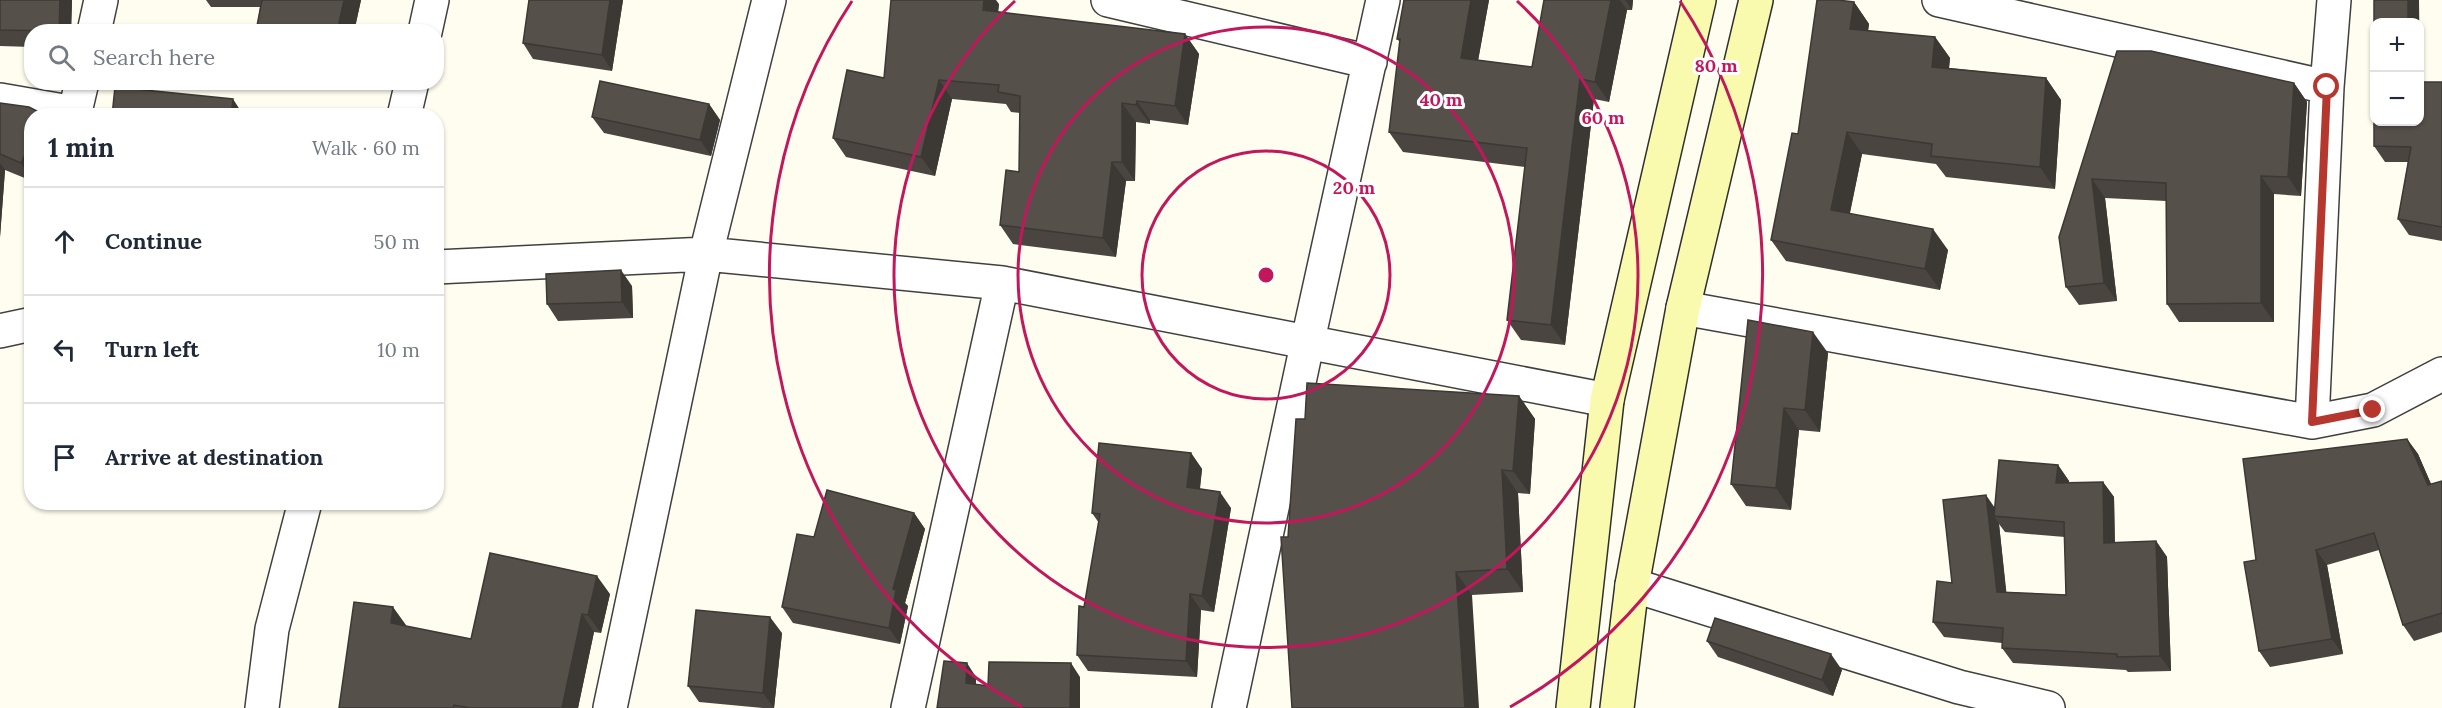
<!DOCTYPE html>
<meta charset="utf-8">
<style>
:root{--surface:#fff;--page:#f2f2f3;--text:#1f2937;--muted:#747a83;--line:#e0e1e3}
body{margin:0;font-family:Lora,serif;background:var(--page);color:var(--text)}
.controls{position:absolute;right:18px;top:18px;display:grid;overflow:hidden;border-radius:12px;box-shadow:0 2px 4px #0004}
.controls button{width:54px;height:54px;display:grid;place-items:center;padding:0;border:0;border-bottom:2px solid var(--line);background:var(--surface);color:var(--text);font:30px sans-serif}
.stop{position:absolute;width:18px;height:18px;margin:-14px;border:4px solid #b5372e;border-radius:50%;background:#fff}
.stop.end{background:#b5372e;border-color:#fff;box-shadow:0 2px 6px #0008}
.list{margin:0;padding:0;list-style:none}
h2{display:flex;justify-content:space-between;align-items:center;height:78px;margin:0;padding:0 24px;font-size:26px}
h2 small{font-size:20px;font-weight:400;color:var(--muted)}
.list li{display:grid;grid-template-columns:39px 1fr auto;gap:18px;align-items:center;box-sizing:border-box;height:108px;padding:0 24px;border-top:2px solid var(--line)}
.list b{display:block;font-size:22px;white-space:nowrap}
.list em{font-size:20px;font-style:normal;color:var(--muted)}
.icon{flex:none;width:33px;height:33px;fill:none;stroke:currentColor;stroke-width:2;stroke-linecap:round;stroke-linejoin:round}
.map{position:relative;flex:none;width:2442px;height:708px;overflow:hidden}
.search{position:absolute;background:var(--surface);box-shadow:0 2px 4px #0004;left:24px;top:24px;width:420px;height:66px;display:flex;align-items:center;gap:15px;box-sizing:border-box;padding:0 21px;border-radius:24px;color:var(--muted);font-size:22px}
.panel{position:absolute;background:var(--surface);box-shadow:0 2px 4px #0004;left:24px;top:108px;width:420px;height:402px;border-radius:24px}
.map>svg:first-child{display:block}
.lines{fill:none;stroke-linecap:round;stroke-linejoin:round}
.minor-casing{stroke:#404040;stroke-width:36}
.secondary-casing{stroke:#2f2f2f;stroke-width:36}
.minor{stroke:#fff;stroke-width:33}
.secondary{stroke:#fafaae;stroke-width:33}
.wall{fill:#4a4540;fill-rule:evenodd}
.shaded-wall{fill:#3c3834}
.building{fill:#56504a;stroke:#3c3834;stroke-width:1.5}
.route{stroke:#b5372e;stroke-width:8}
.ring{fill:none;stroke:#c2185b;stroke-width:3}
.centre{fill:#c2185b;stroke:#fff;stroke-width:3}
.ring-label{font-size:18px;text-anchor:middle;font-weight:bold;fill:#c2185b;stroke:#fff;stroke-width:6;stroke-linejoin:round;paint-order:stroke}
</style>
<div class="map">
<svg width="2442" height="708" viewBox="0 0 2442 708">
<rect width="100%" height="100%" fill="#fefdef"/>
<g class="lines">
<!-- minor casing -->
<g class="minor-casing">
<path id="minor" d="M 1108,0 L 1370,62
M 1939,0 L 2327,87
M 94,32 L 101,0
M 425,32 L 432,0
M 0,100 L 75,113
M 74,116 L 82,82
M 404,116 L 412,82
M 436,267 L 706,254 L 1002,283 L 1607,400
M 1683,308 L 2312,422 L 2373,410 L 2442,374
M 0,331 L 32,324
M 2312,422 L 2327,87 L 2334,0
M 1632,585 L 1959,687 L 2048,708
M 262,708 L 272,629 L 305,502
M 610,708 L 706,254 L 769,0
M 908,708 L 1002,283
M 1229,708 L 1308,340 L 1383,0"/>
</g>
<!-- secondary casing -->
<g class="secondary-casing">
<path id="secondary" d="M 1573,708 L 1607,400 L 1699,0
M 1617,708 L 1632,585 L 1683,308 L 1756,0"/>
</g>
<!-- minor -->
<use href="#minor" class="minor"/>
<!-- secondary -->
<use href="#secondary" class="secondary"/>
</g>
<!-- wall -->
<path class="wall" d="M 0,0 L 72,0 L 71,32 L 32,32 L 32,47 L 0,46 Z
M 206,0 L 361,0 L 354,32 L 261,32 L 257,26 L 260,7 L 211,7 Z
M 529,0 L 623,0 L 612,71 L 533,59 L 523,43 Z
M 1404,0 L 1489,0 L 1478,60 L 1532,67 L 1544,0 L 1633,0 L 1632,10 L 1627,10 L 1609,102 L 1594,99 L 1565,345 L 1521,340 L 1507,320 L 1525,167 L 1403,152 L 1389,132 L 1400,42 L 1397,39 Z
M 2374,0 L 2419,0 L 2420,82 L 2442,82 L 2442,241 L 2409,235 L 2398,219 L 2408,162 L 2385,162 L 2374,146 Z
M 1854,2 L 1869,24 L 1868,31 L 1935,37 L 1950,58 L 1949,68 L 2046,78 L 2061,100 L 2055,189 L 1946,177 L 1936,164 L 1862,154 L 1850,213 L 1948,250 L 1940,290 L 1786,261 L 1771,240 L 1798,134 Z
M 999,4 L 998,12 L 1185,34 L 1199,54 L 1188,125 L 1150,120 L 1150,124 L 1136,122 L 1135,181 L 1126,181 L 1116,257 L 1013,244 L 1000,225 L 1019,172 L 1020,113 L 1011,112 L 1006,104 L 952,99 L 935,176 L 846,157 L 833,138 L 884,78 Z
M 2117,51 L 2294,83 L 2307,102 L 2301,196 L 2274,194 L 2274,322 L 2179,322 L 2167,304 L 2166,201 L 2105,198 L 2117,301 L 2079,305 L 2066,287 Z
M 0,103 L 32,116 L 32,181 L 5,170 L 0,237 Z
M 709,104 L 720,120 L 711,156 L 604,133 L 592,117 Z
M 632,286 L 633,318 L 558,321 L 547,304 Z
M 1748,320 L 1828,353 L 1820,432 L 1799,430 L 1791,510 L 1746,506 L 1731,484 Z
M 1519,396 L 1535,419 L 1530,494 L 1518,493 L 1523,592 L 1472,595 L 1288,537 L 1305,419 Z
M 2407,439 L 2418,454 L 2431,484 L 2442,481 L 2442,632 L 2414,641 L 2403,625 L 2379,550 L 2327,565 L 2343,654 L 2270,667 L 2259,651 L 2256,560 Z
M 1191,453 L 1202,469 L 1200,489 L 1231,508 L 1214,612 L 1201,610 L 1197,677 L 1088,671 L 1077,655 L 1084,607 L 1099,523 L 1092,513 Z
M 2058,465 L 2069,481 L 2069,483 L 2103,482 L 2114,497 L 2115,543 L 2156,541 L 2167,557 L 2171,671 L 2128,672 L 2126,670 L 2013,663 L 2002,648 L 2002,643 L 1944,637 L 1933,622 L 1952,583 L 1994,507 ZM 1999,524 L 2005,532 L 2065,537 L 2066,595 L 2006,592 Z
M 914,513 L 925,529 L 905,603 L 908,606 L 900,644 L 793,623 L 782,607 L 814,537 Z
M 610,594 L 601,633 L 594,632 L 578,708 L 339,708 L 406,625 L 405,626 L 471,639 Z
M 782,633 L 774,708 L 763,708 L 699,702 L 688,686 Z
M 1707,641 L 1842,670 L 1833,696 L 1718,657 Z"/>
<!-- shaded-wall -->
<path class="shaded-wall" d="M 60,0 L 72,0 L 71,32 L 59,32 Z
M 344,0 L 361,0 L 354,32 L 337,32 Z
M 610,0 L 623,0 L 612,71 L 602,55 Z
M 984,0 L 996,0 L 999,4 L 996,29 L 983,10 Z
M 1471,0 L 1489,0 L 1475,78 L 1461,58 Z
M 1611,0 L 1620,0 L 1627,10 L 1609,102 L 1595,82 Z
M 1625,0 L 1633,0 L 1632,10 Z
M 2408,0 L 2419,0 L 2419,22 L 2408,22 Z
M 1854,2 L 1869,24 L 1865,51 L 1850,29 Z
M 1185,34 L 1199,54 L 1188,125 L 1175,106 Z
M 1935,37 L 1950,58 L 1947,88 L 1932,67 Z
M 2046,78 L 2061,100 L 2055,189 L 2040,167 Z
M 1580,79 L 1594,99 L 1565,345 L 1551,325 Z
M 939,80 L 952,99 L 935,176 L 921,157 Z
M 2294,83 L 2307,102 L 2301,196 L 2288,177 Z
M 233,99 L 244,116 L 231,116 Z
M 1137,101 L 1150,120 L 1150,124 L 1136,105 Z
M 1122,103 L 1136,122 L 1135,181 L 1122,162 Z
M 709,104 L 720,120 L 711,156 L 700,140 Z
M 1847,132 L 1862,154 L 1846,231 L 1831,210 Z
M 32,140 L 32,179 L 21,163 Z
M 1112,162 L 1126,181 L 1116,257 L 1103,238 Z
M 0,163 L 5,170 L 0,237 Z
M 2261,176 L 2274,194 L 2274,322 L 2261,303 Z
M 2092,179 L 2105,198 L 2117,301 L 2104,283 Z
M 1933,229 L 1948,250 L 1940,290 L 1925,269 Z
M 621,270 L 632,286 L 633,318 L 622,302 Z
M 1813,332 L 1828,353 L 1820,432 L 1805,410 Z
M 1519,396 L 1535,419 L 1530,494 L 1513,471 Z
M 1784,408 L 1799,430 L 1791,510 L 1776,488 Z
M 2407,439 L 2418,454 L 2438,500 L 2428,485 Z
M 1191,453 L 1202,469 L 1198,503 L 1187,487 Z
M 2058,465 L 2069,481 L 2067,499 L 2056,483 Z
M 1502,470 L 1518,493 L 1523,592 L 1507,569 Z
M 2103,482 L 2114,497 L 2115,559 L 2104,543 Z
M 1220,492 L 1231,508 L 1214,612 L 1202,596 Z
M 1986,495 L 1997,511 L 1994,516 L 1999,524 L 2008,607 L 1997,592 Z
M 914,513 L 925,529 L 905,603 L 908,606 L 900,644 L 889,628 L 893,589 Z
M 2156,541 L 2167,557 L 2171,671 L 2160,656 Z
M 2316,550 L 2327,565 L 2343,654 L 2332,639 Z
M 1456,572 L 1472,595 L 1479,708 L 1465,708 Z
M 597,576 L 610,594 L 601,633 L 588,615 Z
M 1190,594 L 1201,610 L 1197,677 L 1186,661 Z
M 393,607 L 406,625 L 403,641 L 391,623 Z
M 582,614 L 594,632 L 578,708 L 562,708 Z
M 770,617 L 782,633 L 774,708 L 763,693 Z
M 1831,654 L 1842,670 L 1833,696 L 1822,680 Z
M 967,663 L 976,677 L 976,697 L 966,683 Z
M 1071,663 L 1080,677 L 1080,708 L 1070,708 Z"/>
<!-- building -->
<path class="building" d="M 0,0 L 60,0 L 59,31 L 0,30 Z
M 262,0 L 344,0 L 337,32 L 286,32 L 257,26 Z
M 529,0 L 610,0 L 602,55 L 523,43 Z
M 891,0 L 984,0 L 983,10 L 1185,34 L 1175,106 L 1137,101 L 1136,105 L 1122,103 L 1122,162 L 1112,162 L 1103,238 L 1000,225 L 1006,170 L 1019,172 L 1020,96 L 998,92 L 999,85 L 939,80 L 921,157 L 833,138 L 847,70 L 884,78 Z
M 1404,0 L 1471,0 L 1461,58 L 1532,67 L 1544,0 L 1611,0 L 1595,82 L 1580,79 L 1551,325 L 1507,320 L 1527,148 L 1389,132 L 1400,39 L 1397,39 Z
M 1817,0 L 1838,0 L 1854,2 L 1850,29 L 1935,37 L 1932,67 L 2046,78 L 2040,167 L 1931,156 L 1932,144 L 1847,132 L 1831,210 L 1933,229 L 1925,269 L 1771,240 L 1792,133 L 1798,134 Z
M 2374,0 L 2408,0 L 2408,22 L 2374,22 L 2374,122 L 2420,122 L 2420,82 L 2442,82 L 2442,227 L 2398,219 L 2411,147 L 2374,146 Z
M 2117,51 L 2151,51 L 2294,83 L 2288,177 L 2261,176 L 2261,303 L 2167,304 L 2166,183 L 2092,179 L 2104,283 L 2066,287 L 2059,237 Z
M 600,81 L 709,104 L 700,140 L 592,117 Z
M 115,87 L 233,99 L 231,116 L 112,116 Z
M 0,103 L 29,107 L 43,114 L 42,116 L 32,116 L 32,140 L 21,163 L 0,154 Z
M 621,270 L 622,302 L 547,304 L 546,274 Z
M 1748,320 L 1813,332 L 1805,410 L 1784,408 L 1776,488 L 1731,484 Z
M 1307,383 L 1519,396 L 1513,471 L 1502,470 L 1507,569 L 1456,572 L 1465,708 L 1292,708 L 1281,537 L 1288,537 L 1296,419 L 1305,419 Z
M 2407,439 L 2428,485 L 2442,481 L 2442,613 L 2403,625 L 2374,533 L 2316,550 L 2332,639 L 2259,651 L 2244,562 L 2256,560 L 2243,459 Z
M 1099,443 L 1191,453 L 1187,487 L 1220,492 L 1202,596 L 1190,594 L 1186,661 L 1077,655 L 1079,606 L 1084,607 L 1100,514 L 1092,513 Z
M 1999,460 L 2058,465 L 2056,483 L 2103,482 L 2104,543 L 2156,541 L 2160,656 L 2117,657 L 2117,654 L 2002,648 L 2003,628 L 1933,622 L 1937,581 L 1952,583 L 1943,500 L 1986,495 L 1997,592 L 2066,595 L 2064,522 L 1994,516 Z
M 827,490 L 914,513 L 893,589 L 896,590 L 889,628 L 782,607 L 797,534 L 814,537 Z
M 490,553 L 597,576 L 588,615 L 582,614 L 562,708 L 470,708 L 454,705 L 453,708 L 339,708 L 354,602 L 393,607 L 391,623 L 471,639 Z
M 696,610 L 770,617 L 763,693 L 688,686 Z
M 1715,618 L 1831,654 L 1822,680 L 1707,641 Z
M 944,661 L 967,663 L 966,683 L 988,686 L 989,662 L 1071,663 L 1070,708 L 937,708 Z"/>
<g class="lines">
<!-- route -->
<path class="route" d="M 2327,87 L 2312,422 L 2373,410"/>
</g>
<!-- distance rings -->
<g class="ring">
<circle cx="1266" cy="275" r="124"/>
<circle cx="1266" cy="275" r="248"/>
<path d="M1517 1A372 372 0 1 1 1015 1"/>
<path d="M1022 707A496 496 0 0 1 852 1M1680 1A496 496 0 0 1 1510 707"/>
</g>
<circle cx="1266" cy="275" r="9" class="centre"/>
<g class="ring-label">
<text x="1716" y="72">80 m</text>
<text x="1441" y="106">40 m</text>
<text x="1603" y="124">60 m</text>
<text x="1354" y="194">20 m</text>
</g>
</svg>
<div class="controls">
<button>+</button>
<button>−</button>
</div>
<div class="stop" style="left:2327px;top:87px"></div>
<div class="stop end" style="left:2373px;top:410px"></div>
<div class="search"><svg class="icon" aria-label="search" viewBox="0 0 24 24"><circle cx="10" cy="10" r="6"/><path d="M15 15l6 6"/></svg>Search here</div>
<section class="panel">
<h2>1 min<small>Walk · 60 m</small></h2>
<ul class="list">
<li><svg class="icon" aria-label="ahead" viewBox="0 0 24 24"><path d="M12 20V5M6 11l6-6 6 6"/></svg><div><b>Continue</b></div><em>50 m</em></li>
<li><svg class="icon" aria-label="left" viewBox="0 0 24 24"><path d="M17 20v-9H6M10 6l-5 5 5 5"/></svg><div><b>Turn left</b></div><em>10 m</em></li>
<li><svg class="icon" aria-label="arrive" viewBox="0 0 24 24"><path d="M6 21V4h12l-3 4 3 4H6"/></svg><div><b>Arrive at destination</b></div></li>
</ul>
</section>
</div>
